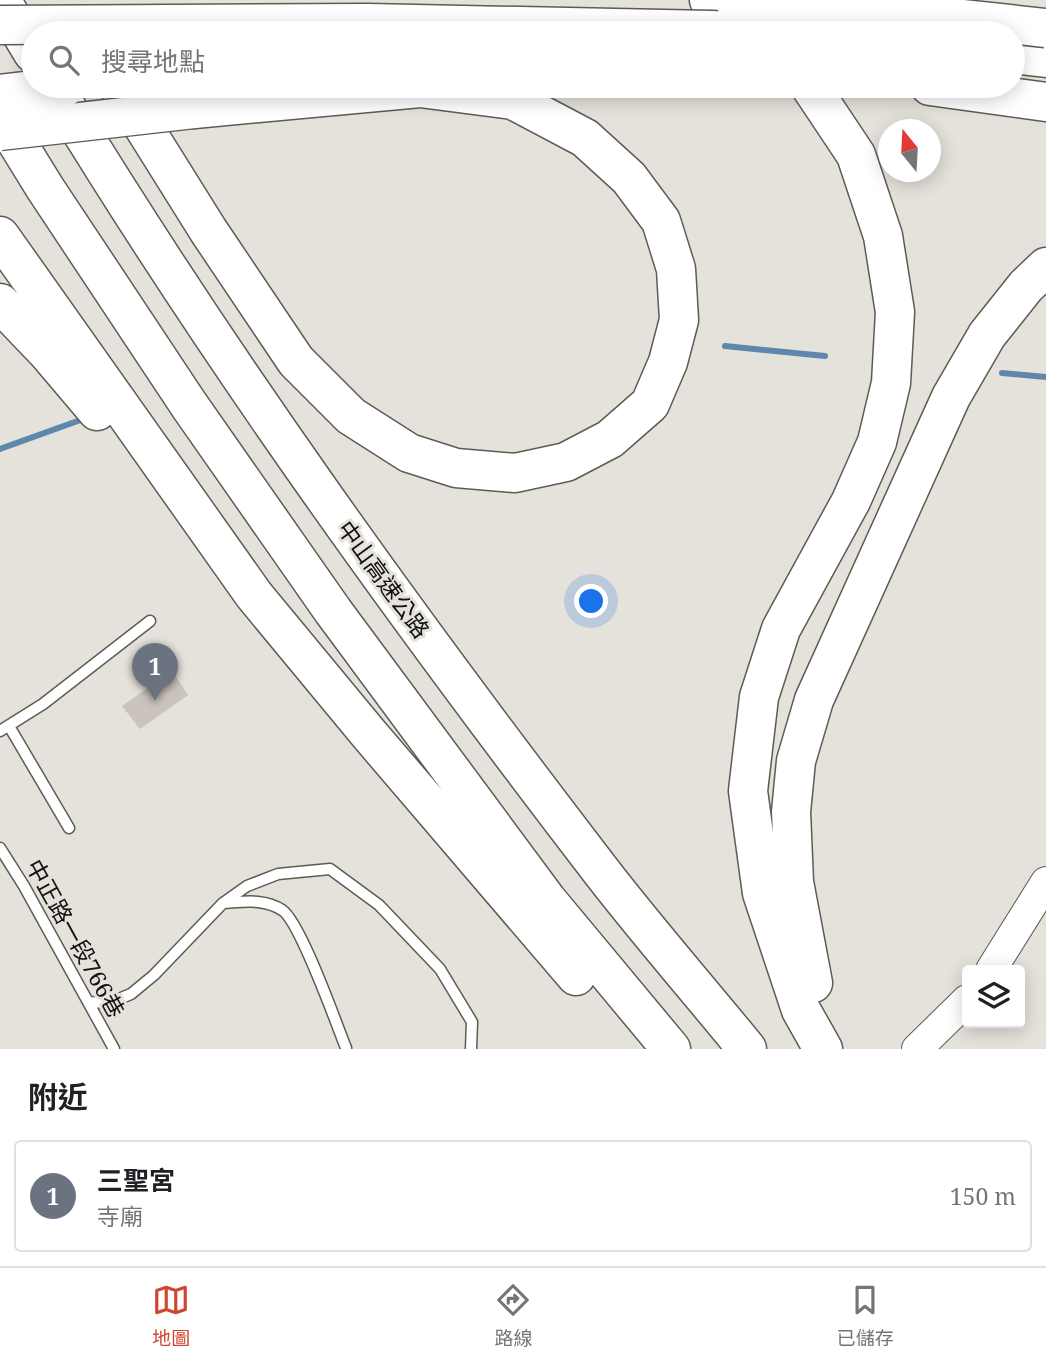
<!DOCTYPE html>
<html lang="zh-TW">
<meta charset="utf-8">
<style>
:root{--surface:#fff;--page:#f2f2f2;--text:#202124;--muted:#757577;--line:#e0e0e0;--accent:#d24630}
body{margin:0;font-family:"Noto Serif","Noto Sans TC",serif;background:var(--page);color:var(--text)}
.controls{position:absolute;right:21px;bottom:21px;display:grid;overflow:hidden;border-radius:7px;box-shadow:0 4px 18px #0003}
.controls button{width:63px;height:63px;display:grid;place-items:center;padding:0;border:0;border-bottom:2px solid var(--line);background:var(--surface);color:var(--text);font:35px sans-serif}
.compass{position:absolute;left:878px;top:119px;width:63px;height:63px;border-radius:50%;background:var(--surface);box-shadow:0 4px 18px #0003;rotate:342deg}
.you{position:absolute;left:592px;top:602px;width:24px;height:24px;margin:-18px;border:5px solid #fff;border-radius:50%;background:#1a73e8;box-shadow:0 0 0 10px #1a73e833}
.badge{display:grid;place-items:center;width:46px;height:46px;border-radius:50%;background:var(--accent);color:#fff;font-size:23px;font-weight:700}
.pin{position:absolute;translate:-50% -58px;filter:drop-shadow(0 2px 4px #0008)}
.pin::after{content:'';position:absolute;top:37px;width:24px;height:21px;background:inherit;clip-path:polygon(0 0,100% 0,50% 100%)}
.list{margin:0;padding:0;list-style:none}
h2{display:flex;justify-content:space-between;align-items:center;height:91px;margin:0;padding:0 28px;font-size:30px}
h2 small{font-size:23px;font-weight:400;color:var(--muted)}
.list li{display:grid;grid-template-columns:46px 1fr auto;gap:21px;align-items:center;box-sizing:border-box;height:112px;margin:0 14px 14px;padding:0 14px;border:2px solid var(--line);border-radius:7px}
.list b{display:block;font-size:26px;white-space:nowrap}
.list p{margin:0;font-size:23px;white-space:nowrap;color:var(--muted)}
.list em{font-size:23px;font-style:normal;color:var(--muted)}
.icon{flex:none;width:38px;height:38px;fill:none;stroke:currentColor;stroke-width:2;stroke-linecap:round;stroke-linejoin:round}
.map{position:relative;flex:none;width:1046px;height:1049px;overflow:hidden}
.search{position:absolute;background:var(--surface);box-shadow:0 4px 18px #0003;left:21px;right:21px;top:21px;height:77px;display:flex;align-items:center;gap:18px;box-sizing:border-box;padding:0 24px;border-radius:38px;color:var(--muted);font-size:26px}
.sheet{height:217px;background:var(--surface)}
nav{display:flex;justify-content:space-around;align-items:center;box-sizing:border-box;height:98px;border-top:2px solid var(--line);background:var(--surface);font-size:19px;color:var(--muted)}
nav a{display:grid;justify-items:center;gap:4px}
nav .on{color:var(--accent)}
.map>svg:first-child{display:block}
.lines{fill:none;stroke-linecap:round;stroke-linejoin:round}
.stream{stroke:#5f86ad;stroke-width:6}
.building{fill:#cac3be}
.lane-casing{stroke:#5d5b54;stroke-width:13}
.street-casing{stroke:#5d5b54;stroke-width:24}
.secondary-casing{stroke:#5d5b54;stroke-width:32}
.highway-casing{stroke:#5d5b54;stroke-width:41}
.lane{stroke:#fff;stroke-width:10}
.street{stroke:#fff;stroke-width:21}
.secondary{stroke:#fff;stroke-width:30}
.highway{stroke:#fff;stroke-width:38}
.highway-bridge-casing{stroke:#5d5b54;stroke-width:41;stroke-linecap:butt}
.highway-bridge{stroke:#fff;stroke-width:38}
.labels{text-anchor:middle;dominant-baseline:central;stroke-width:6;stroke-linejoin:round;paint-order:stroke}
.street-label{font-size:23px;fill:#12110f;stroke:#e4e2da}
</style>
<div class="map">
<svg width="1046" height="1049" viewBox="0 0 1046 1049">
<rect width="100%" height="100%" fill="#e4e2da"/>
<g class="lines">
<!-- stream -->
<path class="stream" d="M 725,346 L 825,356
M 1002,373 L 1046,377
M 0,449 L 86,418"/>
</g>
<!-- building -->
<path class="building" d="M 172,671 L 188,695 L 140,729 L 122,706 Z"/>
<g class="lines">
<!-- lane casing -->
<g class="lane-casing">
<path id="lane" d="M 9,726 L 69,828
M 0,731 L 43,704 L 150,621
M 0,848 L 24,886 L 114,1049
M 223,903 C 243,902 264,898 282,910 C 300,921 336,1023 346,1048
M 88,1002 L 109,1003 L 131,994 L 154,975 L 223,903 L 247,886 L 278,874 L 330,869 L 379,905 L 440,969 L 472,1022 L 471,1049"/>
</g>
<!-- street casing -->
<g class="street-casing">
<path id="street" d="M 861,21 L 894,33"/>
</g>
<!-- secondary casing -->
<g class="secondary-casing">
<path id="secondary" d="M 991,970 L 1046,882
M 917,1049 L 967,1000"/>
</g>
<!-- highway casing -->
<g class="highway-casing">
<path id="highway" d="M 1,0 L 33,53
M 709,0 L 755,33
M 1013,54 L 1046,58
M 118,86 L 208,230 L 296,361 L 351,416 L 409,453 L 456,468 L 515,473 L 566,462 L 610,439 L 650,404 L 668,362 L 679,320 L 676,269 L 661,221 L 629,178 L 585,138 L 513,100 L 420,88 L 194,109
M 810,86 L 856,155 L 883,236 L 895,312 L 891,383 L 877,442 L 851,501 L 781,629 L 759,697 L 748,791 L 762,893 L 801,1010 L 823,1049
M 930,86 L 1046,102
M 60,97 C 224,366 409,621 601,871 C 648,932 699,990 747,1049
M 0,115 L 45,188 L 189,405 L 333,611 L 547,900 L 671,1049
M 0,236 L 254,595 L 369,734 L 576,976
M 0,303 L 47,352 L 97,411
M 813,983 L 794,882 L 791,812 L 796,761 L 814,700 L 951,397 L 987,335 L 1026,286 L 1046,267"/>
</g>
<!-- lane -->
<use href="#lane" class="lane"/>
<!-- street -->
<use href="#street" class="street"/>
<!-- secondary -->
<use href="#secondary" class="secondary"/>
<!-- highway -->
<use href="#highway" class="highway"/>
<!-- highway-bridge casing -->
<g class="highway-bridge-casing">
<path id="highway-bridge" d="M 734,0 L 898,12 L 1046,28
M 0,25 L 368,23 L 712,30 L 765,33
M 0,94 L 67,86
M 0,131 L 194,109"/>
</g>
<!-- highway-bridge -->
<use href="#highway-bridge" class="highway-bridge"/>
</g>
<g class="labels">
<!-- street labels -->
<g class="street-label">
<text transform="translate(384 579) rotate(54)">中山高速公路</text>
<text transform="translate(76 938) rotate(61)">中正路一段766巷</text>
</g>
</g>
</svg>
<div class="controls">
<button><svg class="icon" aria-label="layers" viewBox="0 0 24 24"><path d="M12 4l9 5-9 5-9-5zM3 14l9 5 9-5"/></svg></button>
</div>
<svg class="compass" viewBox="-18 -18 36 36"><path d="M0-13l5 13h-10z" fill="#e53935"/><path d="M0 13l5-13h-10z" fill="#757577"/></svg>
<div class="you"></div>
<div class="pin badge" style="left:155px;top:701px;background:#6b7280">1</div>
<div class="search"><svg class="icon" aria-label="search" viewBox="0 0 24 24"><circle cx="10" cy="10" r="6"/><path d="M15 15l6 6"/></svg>搜尋地點</div>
</div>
<section class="sheet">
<h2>附近<small></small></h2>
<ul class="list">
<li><span class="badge" style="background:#6b7280">1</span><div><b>三聖宮</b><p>寺廟</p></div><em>150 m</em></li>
</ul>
</section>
<nav>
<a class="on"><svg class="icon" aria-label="map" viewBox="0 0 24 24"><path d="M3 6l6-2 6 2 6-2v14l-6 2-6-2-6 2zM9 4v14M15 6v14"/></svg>地圖</a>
<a><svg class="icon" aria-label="directions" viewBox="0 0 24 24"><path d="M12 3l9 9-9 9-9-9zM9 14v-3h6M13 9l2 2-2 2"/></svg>路線</a>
<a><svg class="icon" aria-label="saved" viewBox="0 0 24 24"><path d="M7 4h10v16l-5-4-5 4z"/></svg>已儲存</a>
</nav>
